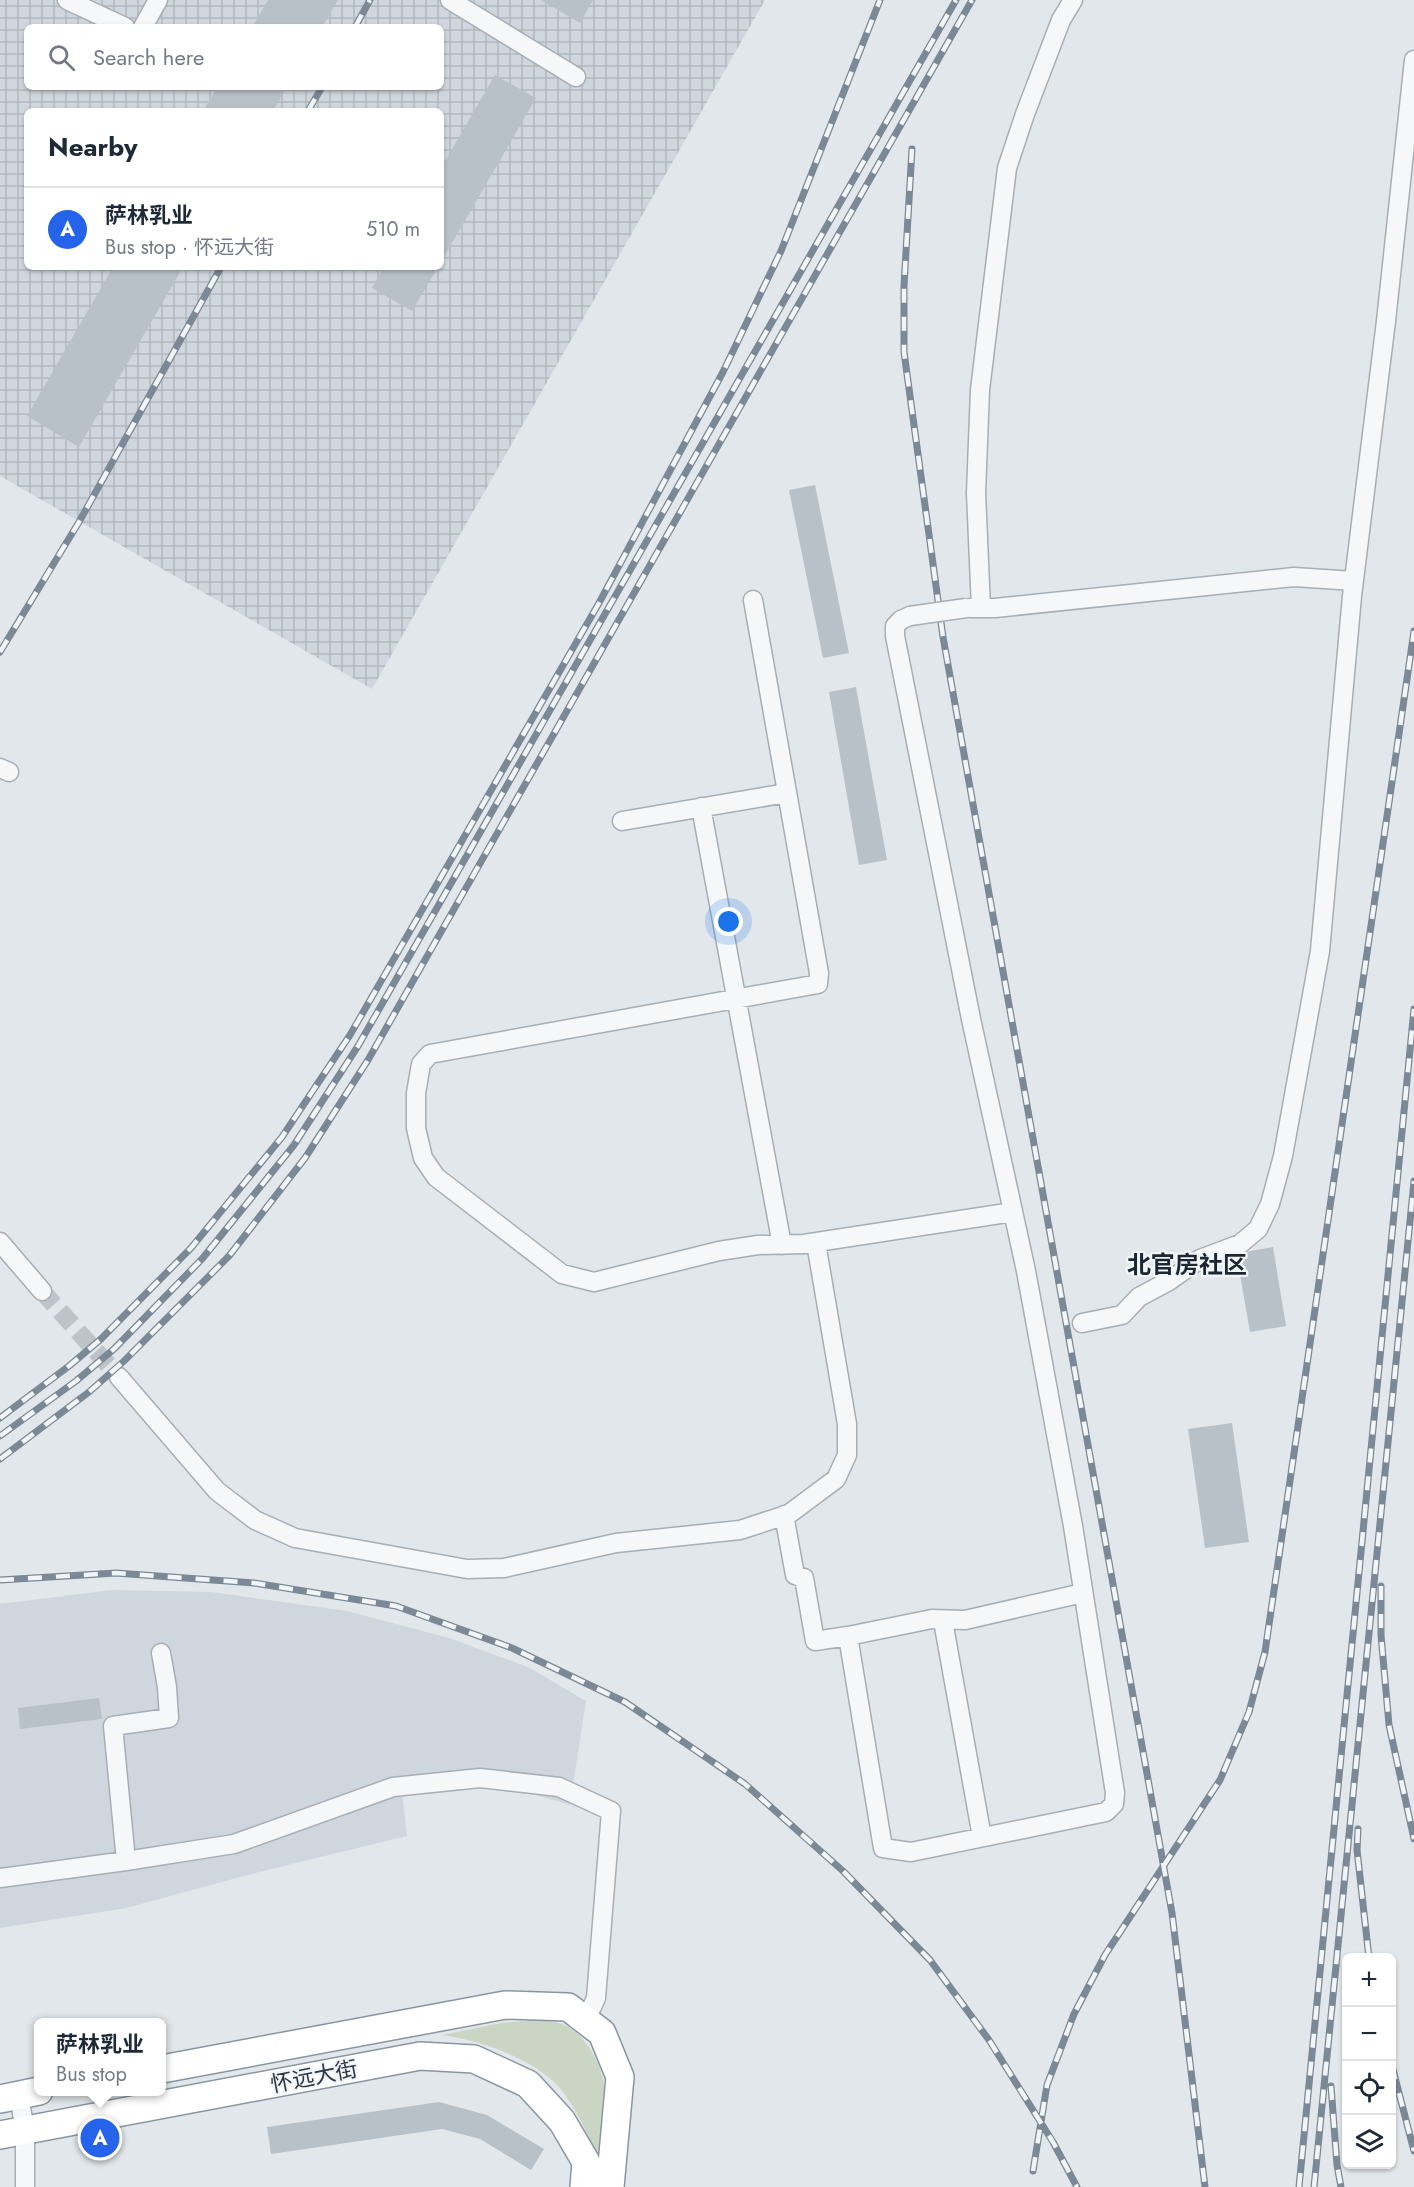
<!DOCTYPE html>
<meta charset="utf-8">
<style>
:root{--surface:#fff;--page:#f6f6f7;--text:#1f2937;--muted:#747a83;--line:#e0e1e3;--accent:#2563eb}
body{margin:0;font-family:Jost,"Noto Sans SC",sans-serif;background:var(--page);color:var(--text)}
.controls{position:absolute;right:18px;bottom:18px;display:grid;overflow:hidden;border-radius:9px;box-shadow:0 2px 4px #0004}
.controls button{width:54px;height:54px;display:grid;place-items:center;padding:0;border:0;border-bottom:2px solid var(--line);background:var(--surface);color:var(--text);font:30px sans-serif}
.you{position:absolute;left:729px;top:922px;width:21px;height:21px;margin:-15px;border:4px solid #fff;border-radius:50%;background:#1a73e8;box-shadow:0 0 0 9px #1a73e833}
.badge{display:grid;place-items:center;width:39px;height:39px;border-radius:50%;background:var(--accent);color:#fff;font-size:20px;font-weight:700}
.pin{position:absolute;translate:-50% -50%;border:3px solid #fff;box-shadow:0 2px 6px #0006}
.popup{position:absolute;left:34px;top:2018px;width:132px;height:78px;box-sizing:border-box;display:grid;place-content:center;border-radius:9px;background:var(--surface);filter:drop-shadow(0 2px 4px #0005);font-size:20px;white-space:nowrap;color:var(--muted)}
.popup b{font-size:22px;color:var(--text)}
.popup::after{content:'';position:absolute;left:50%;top:100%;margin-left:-12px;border:12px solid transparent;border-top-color:var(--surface)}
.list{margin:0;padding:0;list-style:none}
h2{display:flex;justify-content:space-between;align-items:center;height:78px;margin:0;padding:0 24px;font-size:26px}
h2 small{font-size:20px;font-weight:400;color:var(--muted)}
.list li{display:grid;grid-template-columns:39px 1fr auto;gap:18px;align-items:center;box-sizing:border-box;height:84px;padding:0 24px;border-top:2px solid var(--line)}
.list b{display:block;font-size:22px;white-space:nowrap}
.list p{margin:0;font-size:20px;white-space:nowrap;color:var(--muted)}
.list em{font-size:20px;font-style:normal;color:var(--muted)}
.icon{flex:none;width:33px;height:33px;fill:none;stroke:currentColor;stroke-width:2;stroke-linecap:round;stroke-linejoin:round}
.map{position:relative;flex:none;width:1414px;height:2187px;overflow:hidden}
.search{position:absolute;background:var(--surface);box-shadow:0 2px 4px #0004;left:24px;top:24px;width:420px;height:66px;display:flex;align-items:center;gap:15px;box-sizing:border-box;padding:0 21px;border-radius:9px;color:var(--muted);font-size:22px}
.panel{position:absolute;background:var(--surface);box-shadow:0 2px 4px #0004;left:24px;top:108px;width:420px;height:162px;border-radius:9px}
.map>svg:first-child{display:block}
.built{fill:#d0d6dd}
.industrial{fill:url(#industrial-grid);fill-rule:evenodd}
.grass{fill:#cad5c3}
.building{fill:#b9c1c8}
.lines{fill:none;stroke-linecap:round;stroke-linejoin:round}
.minor-tunnel{stroke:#bdc4c9;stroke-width:18;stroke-dasharray:18 9;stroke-linecap:butt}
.minor-casing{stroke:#a7aeb5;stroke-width:21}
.highway-casing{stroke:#8996a2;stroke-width:30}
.minor{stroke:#f5f7f9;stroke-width:18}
.highway{stroke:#fff;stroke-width:27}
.rail-casing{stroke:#7b8895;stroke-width:7}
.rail{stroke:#f2f5f8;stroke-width:4.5;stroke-dasharray:14;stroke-linecap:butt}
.minor-bridge-casing{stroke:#a7aeb5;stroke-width:21;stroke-linecap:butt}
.minor-bridge{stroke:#f5f7f9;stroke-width:18}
.labels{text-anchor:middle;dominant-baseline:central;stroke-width:4.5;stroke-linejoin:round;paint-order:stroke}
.street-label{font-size:22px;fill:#2a3643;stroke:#f2f5f8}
.neighbourhood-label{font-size:24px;font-weight:bold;fill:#1c2734;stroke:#f2f5f8}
</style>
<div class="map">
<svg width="1414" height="2187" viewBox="0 0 1414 2187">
<defs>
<pattern id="industrial-grid" width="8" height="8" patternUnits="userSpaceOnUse" patternTransform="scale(1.5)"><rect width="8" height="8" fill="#d0d6dd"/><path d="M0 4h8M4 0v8" fill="none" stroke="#b3b8bf"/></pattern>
</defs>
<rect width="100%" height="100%" fill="#e2e7eb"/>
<!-- built -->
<path class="built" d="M 112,1590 L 211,1592 L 347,1611 L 449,1638 L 528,1667 L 586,1701 L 570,1805 L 519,1790 L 473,1783 L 402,1792 L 407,1836 L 259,1872 L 126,1908 L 0,1928 L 0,1604 Z"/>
<!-- industrial -->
<path class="industrial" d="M 0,0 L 765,0 L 372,689 L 0,476 ZM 27,27 L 441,27 L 441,87 L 27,87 ZM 27,111 L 441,111 L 441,267 L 27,267 Z"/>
<!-- grass -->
<path class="grass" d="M 537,2020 C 543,2021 550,2021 556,2022 C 588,2031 605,2070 606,2100 C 607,2120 601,2141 599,2161 C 588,2136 577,2108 559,2087 C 532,2058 480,2040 442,2035 L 501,2023 Z"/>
<!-- building -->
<path class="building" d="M 268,0 L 338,0 L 322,27 L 252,27 Z
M 541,0 L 593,0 L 580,23 Z
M 495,75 L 536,98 L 441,262 L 441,168 Z
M 217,87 L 287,87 L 273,111 L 203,111 Z
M 113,267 L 183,267 L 79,447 L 27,416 Z
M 384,267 L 438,267 L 412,311 L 372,288 Z
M 815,485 L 849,653 L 823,658 L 789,490 Z
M 856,687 L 887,860 L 859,865 L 829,692 Z
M 1273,1247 L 1286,1326 L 1250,1332 L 1237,1257 L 1250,1251 Z
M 1232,1423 L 1249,1542 L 1205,1548 L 1188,1429 Z
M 99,1698 L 102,1719 L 20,1729 L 18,1708 Z
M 439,2102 L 487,2115 L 544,2149 L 531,2170 L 480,2139 L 442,2129 L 271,2154 L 267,2127 Z"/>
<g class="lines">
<!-- minor-tunnel -->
<path class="minor-tunnel" d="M 42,1291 L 119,1377"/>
<!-- minor casing -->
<g class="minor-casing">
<path id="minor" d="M 67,0 L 125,27
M 450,0 L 576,77
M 143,27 L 158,0
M 753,600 L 819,973 L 818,984 L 430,1054 L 421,1064 L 416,1093 L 416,1128 L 423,1158 L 436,1177 L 562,1274 L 594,1282 L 719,1251 L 758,1245 L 804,1244 L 1013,1212
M 970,608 L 995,608 L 1294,577 L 1354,581
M 981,608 L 976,493 L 980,390 L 1007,168 L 1025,114 L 1061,20 L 1073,0
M 0,768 L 9,772
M 701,807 L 782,1245
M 622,821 L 787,793
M 0,1242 L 42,1291
M 1082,1323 L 1122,1315 L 1139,1297 L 1169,1281 L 1200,1259 L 1240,1244 L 1258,1229 L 1270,1204 L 1283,1156 L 1320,951 L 1352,596 L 1386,321 L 1414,60
M 119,1377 L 217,1491 L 255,1520 L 295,1538 L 467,1569 L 504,1568 L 616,1543 L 740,1530 L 789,1514 L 836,1479 L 847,1455 L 847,1424 L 816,1243
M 784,1515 L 795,1575 L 804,1578 L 815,1641 L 848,1636 L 883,1848 L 911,1852 L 1106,1812 L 1114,1804 L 1115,1793 L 1073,1526 L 1026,1271 L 971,1019 L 895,636 L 895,626 L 901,620 L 910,616
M 943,1621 L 982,1837
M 848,1636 L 932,1619 L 965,1620 L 1083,1593
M 126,1861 L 113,1726 L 169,1718 L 167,1687 L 161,1653
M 0,1878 L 126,1861 L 234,1844 L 393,1787 L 480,1778 L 559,1787 L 611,1811 L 596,1998 L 586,2020
M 19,2095 L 25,2131 L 25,2187"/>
</g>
<!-- highway casing -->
<g class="highway-casing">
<path id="highway" d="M 162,2069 L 505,2005 L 568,2007 L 602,2033 L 620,2077 L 610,2187
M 0,2099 L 39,2091
M 0,2135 L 420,2056 L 474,2059 L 528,2084 L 562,2121 L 586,2162 L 584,2187"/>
</g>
<!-- minor -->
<use href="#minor" class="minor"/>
<!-- highway -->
<use href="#highway" class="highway"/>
<!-- rail casing -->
<g class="rail-casing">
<path id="rail" d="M 355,27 L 370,0
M 308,111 L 322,87
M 912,149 L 904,286 L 904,352 L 943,637 L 1172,1913 L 1205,2187
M 0,652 L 79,522 L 221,267
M 0,1418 L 69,1366 L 101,1339 L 191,1248 L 282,1137 L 350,1035 L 599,603 L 723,372 L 781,251 L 880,0
M 0,1436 L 76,1381 L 114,1349 L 202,1259 L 294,1145 L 358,1046 L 956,0
M 0,1459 L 89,1392 L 124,1361 L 229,1256 L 305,1158 L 368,1060 L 972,0
M 0,1580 L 116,1573 L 254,1583 L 396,1606 L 512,1648 L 625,1702 L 745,1784 L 843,1871 L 930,1960 L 989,2040 L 1053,2142 L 1077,2187
M 1381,1586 L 1381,1635 L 1389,1725 L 1414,1839
M 1358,1829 L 1357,1850 L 1369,1958
M 1392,2066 L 1414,2151
M 1331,2086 L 1337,2165 L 1341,2187
M 1033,2171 L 1047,2085 L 1074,2014 L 1105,1955 L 1220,1780 L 1249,1712 L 1265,1652 L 1414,631
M 1299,2187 L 1414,1009
M 1314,2187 L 1414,1181"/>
</g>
<!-- rail -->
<use href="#rail" class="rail"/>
<!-- minor-bridge casing -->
<g class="minor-bridge-casing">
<path id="minor-bridge" d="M 910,616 L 966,608"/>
</g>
<!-- minor-bridge -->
<use href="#minor-bridge" class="minor-bridge"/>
</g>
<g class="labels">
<!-- street labels -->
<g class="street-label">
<text transform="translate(314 2076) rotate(-11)">怀远大街</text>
</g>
<!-- neighbourhood labels -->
<g class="neighbourhood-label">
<text x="1187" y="1264">北官房社区</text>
</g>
</g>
</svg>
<div class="controls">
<button>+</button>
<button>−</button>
<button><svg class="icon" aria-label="locate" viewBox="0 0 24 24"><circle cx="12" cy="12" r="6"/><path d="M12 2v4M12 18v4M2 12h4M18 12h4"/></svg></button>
<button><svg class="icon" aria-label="layers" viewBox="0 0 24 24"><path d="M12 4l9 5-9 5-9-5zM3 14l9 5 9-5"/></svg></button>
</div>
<div class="you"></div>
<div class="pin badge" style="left:100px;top:2138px">A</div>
<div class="popup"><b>萨林乳业</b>Bus stop</div>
<div class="search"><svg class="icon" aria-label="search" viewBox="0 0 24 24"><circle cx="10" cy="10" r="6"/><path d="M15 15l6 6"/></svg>Search here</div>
<section class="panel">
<h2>Nearby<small></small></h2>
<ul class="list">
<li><span class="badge">A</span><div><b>萨林乳业</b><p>Bus stop · 怀远大街</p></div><em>510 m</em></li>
</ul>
</section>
</div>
